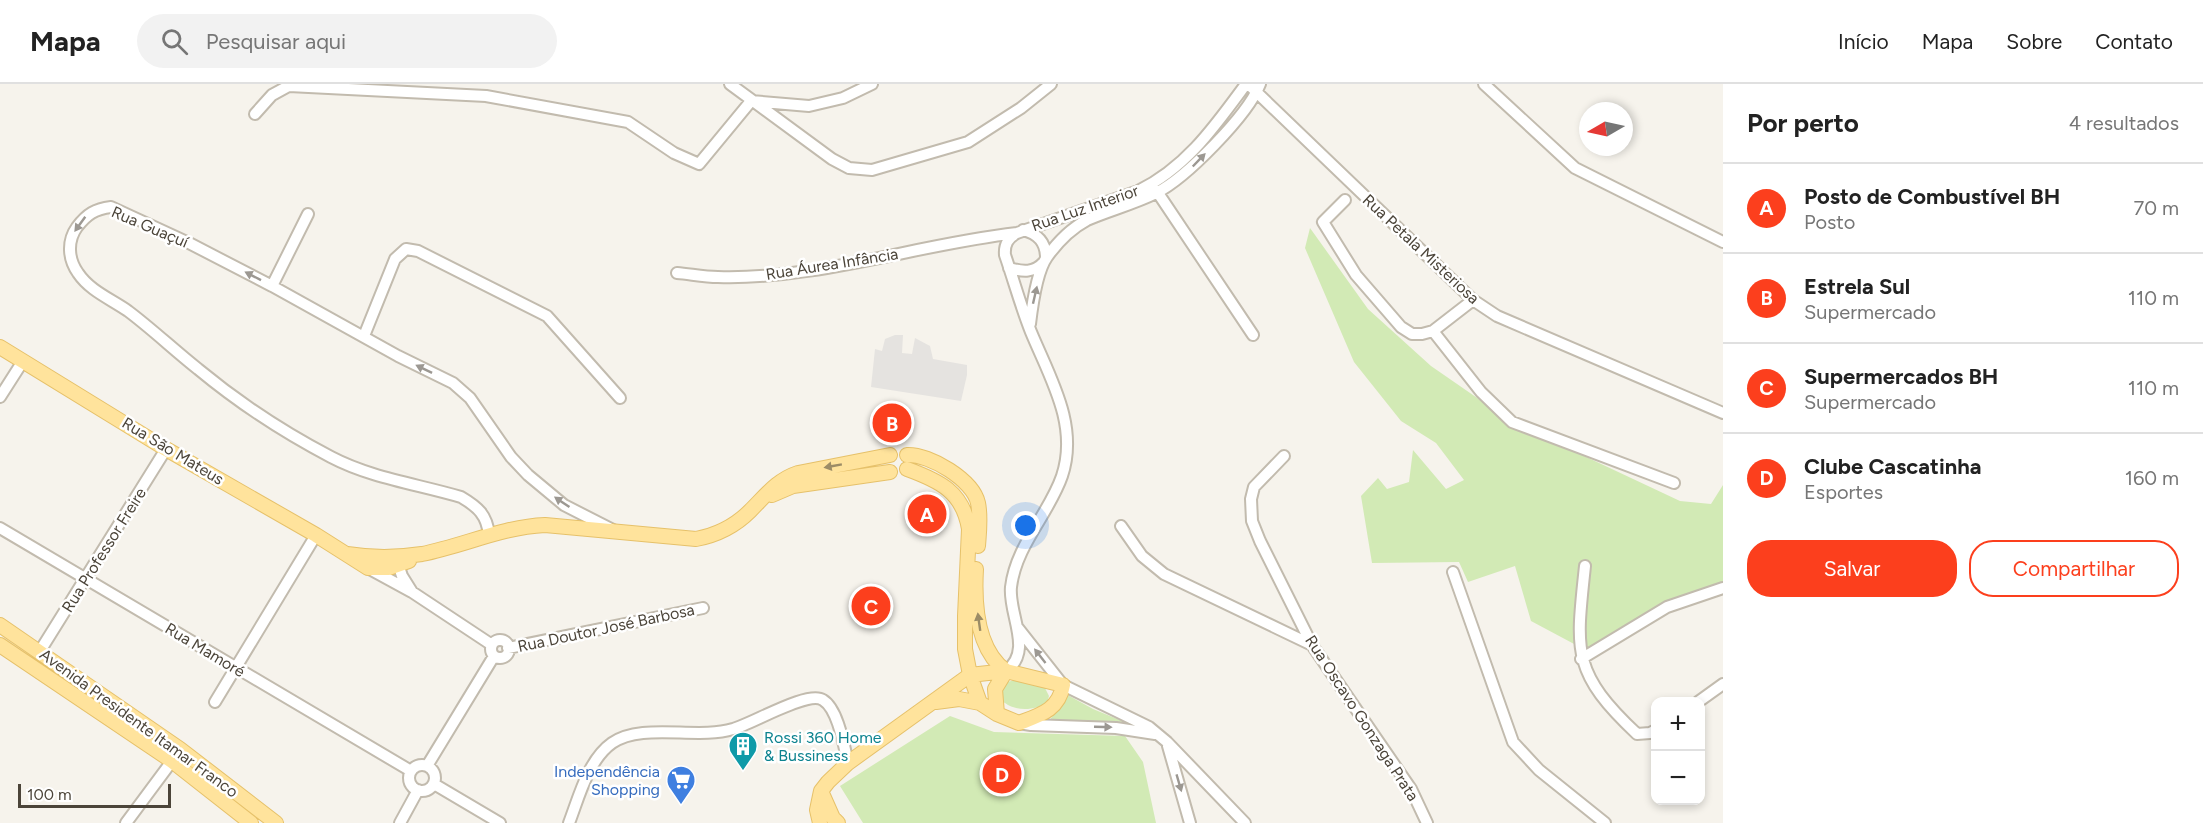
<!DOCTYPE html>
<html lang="pt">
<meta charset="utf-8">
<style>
:root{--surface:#fff;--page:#f2f2f2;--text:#222;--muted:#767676;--line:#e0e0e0;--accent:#fc3f1d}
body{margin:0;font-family:Figtree,sans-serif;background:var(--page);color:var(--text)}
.controls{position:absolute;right:18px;bottom:18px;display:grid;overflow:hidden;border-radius:12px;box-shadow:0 3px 9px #0003}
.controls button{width:54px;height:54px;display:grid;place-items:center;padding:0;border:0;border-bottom:2px solid var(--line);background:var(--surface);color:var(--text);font:30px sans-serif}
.compass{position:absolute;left:1579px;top:18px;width:54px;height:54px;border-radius:50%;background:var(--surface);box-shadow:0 3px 9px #0003;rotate:261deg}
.scale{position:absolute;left:18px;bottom:15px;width:153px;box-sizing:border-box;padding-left:6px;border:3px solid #4b4439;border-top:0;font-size:16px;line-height:21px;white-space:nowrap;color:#4b4439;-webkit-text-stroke:4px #fff;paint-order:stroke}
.you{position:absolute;left:1026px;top:442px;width:21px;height:21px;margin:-15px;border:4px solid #fff;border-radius:50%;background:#1a73e8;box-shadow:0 0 0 9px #1a73e833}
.badge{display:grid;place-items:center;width:39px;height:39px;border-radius:50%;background:var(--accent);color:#fff;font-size:20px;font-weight:700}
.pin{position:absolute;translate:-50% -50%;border:3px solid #fff;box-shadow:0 2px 6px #0006}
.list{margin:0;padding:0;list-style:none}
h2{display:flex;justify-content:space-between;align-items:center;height:78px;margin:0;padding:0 24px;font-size:26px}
h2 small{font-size:20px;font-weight:400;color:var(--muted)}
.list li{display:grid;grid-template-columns:39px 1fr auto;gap:18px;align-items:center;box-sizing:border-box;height:90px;padding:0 24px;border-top:2px solid var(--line)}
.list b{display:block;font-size:22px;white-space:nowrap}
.list p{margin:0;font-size:20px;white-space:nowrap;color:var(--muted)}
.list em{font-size:20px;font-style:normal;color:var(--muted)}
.actions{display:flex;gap:12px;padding:18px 24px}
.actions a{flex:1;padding:14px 0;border:2px solid var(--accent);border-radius:24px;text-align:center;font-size:21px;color:var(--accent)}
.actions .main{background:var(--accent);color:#fff}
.icon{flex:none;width:33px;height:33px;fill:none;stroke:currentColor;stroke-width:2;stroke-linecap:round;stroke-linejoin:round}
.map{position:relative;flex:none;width:1723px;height:739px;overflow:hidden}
header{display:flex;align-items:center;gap:36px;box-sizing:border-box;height:84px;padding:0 30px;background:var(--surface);border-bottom:2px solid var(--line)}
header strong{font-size:28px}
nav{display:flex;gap:33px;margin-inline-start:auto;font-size:21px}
.search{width:420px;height:54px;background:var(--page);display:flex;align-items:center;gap:15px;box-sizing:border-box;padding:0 21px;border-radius:33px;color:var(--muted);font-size:22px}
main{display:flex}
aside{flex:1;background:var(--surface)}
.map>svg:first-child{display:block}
.green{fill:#d2eab5}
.parking{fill:#e5e3e0}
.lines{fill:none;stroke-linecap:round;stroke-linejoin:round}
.minor-casing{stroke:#c2bbae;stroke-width:14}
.major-casing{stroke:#e6c16a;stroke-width:16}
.minor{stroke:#fff;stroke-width:10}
.major{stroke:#ffe39c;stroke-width:14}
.oneway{fill:#9c9892}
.oneway2{fill:#9c8c66}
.labels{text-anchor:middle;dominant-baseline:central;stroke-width:5;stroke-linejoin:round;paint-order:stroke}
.street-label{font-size:16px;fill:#4b4439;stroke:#fff}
.culture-label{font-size:16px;fill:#0d838f;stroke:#fff;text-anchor:start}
.shop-label{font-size:16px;fill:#366cbe;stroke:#fff;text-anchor:end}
</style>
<header>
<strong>Mapa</strong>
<div class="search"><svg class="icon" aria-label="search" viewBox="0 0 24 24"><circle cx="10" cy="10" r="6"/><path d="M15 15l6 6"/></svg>Pesquisar aqui</div>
<nav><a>Início</a><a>Mapa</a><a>Sobre</a><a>Contato</a></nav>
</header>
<main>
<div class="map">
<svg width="1723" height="739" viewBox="0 0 1723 739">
<rect width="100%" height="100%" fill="#f6f3ec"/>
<!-- green -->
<path class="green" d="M 1310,144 L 1368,225 L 1431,282 L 1512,338 L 1680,417 L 1711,420 L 1723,401 L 1723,504 L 1667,523 L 1591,569 L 1531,537 L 1515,482 L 1468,498 L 1459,478 L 1372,479 L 1361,412 L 1378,394 L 1387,405 L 1409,398 L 1413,366 L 1446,405 L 1464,396 L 1436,359 L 1401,337 L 1354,278 L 1305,164 Z
M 1011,597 L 1019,597 L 1045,604 L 1049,612 L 1047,619 C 1036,626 1017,628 1005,619 C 1000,617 1000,611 998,606 L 1004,599 Z
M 1064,609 L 1093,625 L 1127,639 L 1127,641 L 1049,637 L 1063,618 Z
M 950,632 L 994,648 L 1125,652 L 1143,678 L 1156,739 L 863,739 L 840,702 Z"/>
<!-- parking -->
<path class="parking" d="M 895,251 L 903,251 L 902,269 L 912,270 L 915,254 L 930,262 L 933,275 L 967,281 L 967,291 L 961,317 L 871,303 L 875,265 L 882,267 L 885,255 Z"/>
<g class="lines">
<!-- minor casing -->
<g class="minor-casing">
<path id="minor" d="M 730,0 L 832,75 L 849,84 L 872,86 L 968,58 L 1021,24 L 1051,0
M 1248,0 L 1473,216 L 1497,232 L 1723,329
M 1484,0 L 1575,84 L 1723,158
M 289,2 L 486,12 L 628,38 L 674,69 L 699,80 L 751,17
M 751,17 L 809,22 L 843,14 L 872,0
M 255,30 L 272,11 L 292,0
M 1154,103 L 1253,251
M 1345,116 L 1323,138 L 1356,191 L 1401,243 L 1412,250 L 1422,250 L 1433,247
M 1023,146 C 1038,150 1046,158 1046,174
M 1009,184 C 1023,188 1034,189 1044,178
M 677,189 C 690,190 704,193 718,193 C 819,196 917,160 1017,149
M 272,202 L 308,130
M 1473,216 L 1433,247 L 1481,308 L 1512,338 L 1674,399
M 1030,240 C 1032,223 1037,187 1047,173 C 1057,159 1072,144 1087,136 C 1110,126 1134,120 1156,109 C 1186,94 1248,31 1260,0
M 364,252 L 395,175 L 406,165 L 418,167 L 547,232 L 620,314
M 0,313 L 23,277
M 1284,372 L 1254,403 L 1251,415 L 1252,437 L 1260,457 L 1312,561 L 1411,705 L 1427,739
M 1121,442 L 1142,472 L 1164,490 L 1312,561
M 0,444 L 411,687
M 489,451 C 487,431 478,423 461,413 C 417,400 371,394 331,373 C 283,348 239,319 198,285 C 174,266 152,245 128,227 C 111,215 90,207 78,189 C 68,175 67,157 77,143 C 87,130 95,125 111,123 L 189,159 L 272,202 L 398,272 L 453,299 L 470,314 L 511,373 L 528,391 L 564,421 L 613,446
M 396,474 L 402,492 L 412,508
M 1585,482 C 1576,567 1571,588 1637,650 L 1650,649 L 1656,646
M 368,484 L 412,508 L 492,561
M 1453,488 L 1513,658 L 1539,686 L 1605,739
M 1018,544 L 1063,601 L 1149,643 L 1167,658 L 1245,739
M491 565a9 9 0 1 1 18 0a9 9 0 1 1-18 0Z
M 508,564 L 703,524
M 40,567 L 166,365
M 1581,575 L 1667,523 L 1723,504
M 1006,587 C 1034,567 1008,530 1011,503 C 1016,461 1049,430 1062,392 C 1079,341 1050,294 1031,248 C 1021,223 1014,197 1005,171 C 1004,160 1008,154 1017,149 L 1138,107 C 1186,84 1215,42 1246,0
M 215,618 L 316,451
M 1698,618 L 1723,600
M 1019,639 L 1031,641 L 1116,644 L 1155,650
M 1168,662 L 1190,739
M409 694a13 13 0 1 1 26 0a13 13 0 1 1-26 0Z
M 427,682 L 494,572
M 434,700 L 500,739
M 126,739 L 175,673
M 400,739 L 418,706
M 569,739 C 579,713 588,676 612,659 C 642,638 697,656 733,645 C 752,640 808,606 823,616 C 838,625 844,662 848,679"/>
</g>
<!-- major casing -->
<g class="major-casing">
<path id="major" d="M 0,263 L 166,365 L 316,451 L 368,484 L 389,484 L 409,477
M 907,371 C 930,370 973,396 978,419 C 981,433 979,448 978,462
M 772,411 L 793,402 L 890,388
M 347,470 C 372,474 396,474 422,470 C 463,462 502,443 545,441 L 696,455 C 717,451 735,442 750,427 C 766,411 777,396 798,389 L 890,371
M 976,485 C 974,519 976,565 1006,587
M 0,541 L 180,665 L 276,739
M 0,561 L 172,677 L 251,739
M 936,618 L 959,615 L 980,619
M 997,630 L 995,605 L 1006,587
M 821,707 L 833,734 L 838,739
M 820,739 L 817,726 L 821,707 L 828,698 L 848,679 L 970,591 L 1006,587 L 1063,601 C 1059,626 1040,631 1019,639 L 997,630 L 980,619 L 970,591 L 965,565 L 965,532 L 969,445 C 963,408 940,397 907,385"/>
</g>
<!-- minor -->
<use href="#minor" class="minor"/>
<!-- major -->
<use href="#major" class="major"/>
</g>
<!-- one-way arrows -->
<defs><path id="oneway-solid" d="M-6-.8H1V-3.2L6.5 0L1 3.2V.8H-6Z" transform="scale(1.5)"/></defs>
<g class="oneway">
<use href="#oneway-solid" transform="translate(1199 76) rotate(-46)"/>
<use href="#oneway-solid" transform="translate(80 140) rotate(126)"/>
<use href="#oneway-solid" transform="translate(253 192) rotate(-153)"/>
<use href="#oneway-solid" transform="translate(1035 211) rotate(-77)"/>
<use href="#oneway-solid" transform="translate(424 285) rotate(-154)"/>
<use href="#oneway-solid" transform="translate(562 418) rotate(-146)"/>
<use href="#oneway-solid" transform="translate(1040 572) rotate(-128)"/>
<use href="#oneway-solid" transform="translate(1103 643) rotate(2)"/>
<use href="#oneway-solid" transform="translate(1179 699) rotate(74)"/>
</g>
<g class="oneway2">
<use href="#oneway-solid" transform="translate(833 382) rotate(170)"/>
<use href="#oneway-solid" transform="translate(979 538) rotate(-98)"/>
</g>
<!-- icons -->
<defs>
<g id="building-pin" transform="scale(1.5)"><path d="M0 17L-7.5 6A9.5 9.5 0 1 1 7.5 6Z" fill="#0f9aa8" stroke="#fff"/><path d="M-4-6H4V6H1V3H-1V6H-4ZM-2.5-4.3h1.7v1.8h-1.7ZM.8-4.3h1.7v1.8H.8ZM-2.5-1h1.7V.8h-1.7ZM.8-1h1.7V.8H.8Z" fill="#fff"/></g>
<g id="supermarket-pin" transform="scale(1.5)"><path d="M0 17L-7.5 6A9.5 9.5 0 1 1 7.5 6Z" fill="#3f7fe0" stroke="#fff"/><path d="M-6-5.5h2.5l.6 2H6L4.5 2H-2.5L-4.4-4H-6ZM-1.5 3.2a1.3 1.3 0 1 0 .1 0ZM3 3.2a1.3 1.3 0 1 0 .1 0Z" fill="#fff"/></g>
</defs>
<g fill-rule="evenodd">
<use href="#building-pin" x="743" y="662"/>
<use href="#supermarket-pin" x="681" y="696"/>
</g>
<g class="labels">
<!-- street labels -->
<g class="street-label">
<text transform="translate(1085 124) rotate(-19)">Rua Luz Interior</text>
<text transform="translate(150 143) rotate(23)">Rua Guaçuí</text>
<text transform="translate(1421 165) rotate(43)">Rua Petala Misteriosa</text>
<text transform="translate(832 180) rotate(-9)">Rua Áurea Infância</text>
<text transform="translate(173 367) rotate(31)">Rua São Mateus</text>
<text transform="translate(104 466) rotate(-58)">Rua Professor Freire</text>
<text transform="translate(606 544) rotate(-12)">Rua Doutor José Barbosa</text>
<text transform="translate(205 566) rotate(31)">Rua Mamoré</text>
<text transform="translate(1362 634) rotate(57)">Rua Oscavo Gonzaga Prata</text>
<text transform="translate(139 639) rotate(36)">Avenida Presidente Itamar Franco</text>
</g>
<!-- culture labels -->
<g class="culture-label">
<text x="764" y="653">Rossi 360 Home<tspan x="764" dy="18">&amp; Bussiness</tspan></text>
</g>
<!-- shop labels -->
<g class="shop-label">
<text x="660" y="687">Independência<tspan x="660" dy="18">Shopping</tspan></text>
</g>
</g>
</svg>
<div class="controls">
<button>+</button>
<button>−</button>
</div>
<svg class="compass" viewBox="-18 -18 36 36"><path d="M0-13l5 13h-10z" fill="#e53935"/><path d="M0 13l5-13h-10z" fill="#767676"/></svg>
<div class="scale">100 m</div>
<div class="you"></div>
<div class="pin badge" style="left:927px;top:430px">A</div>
<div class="pin badge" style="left:892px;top:339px">B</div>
<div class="pin badge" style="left:871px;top:522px">C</div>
<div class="pin badge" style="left:1002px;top:690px">D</div>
</div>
<aside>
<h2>Por perto<small>4 resultados</small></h2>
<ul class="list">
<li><span class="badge">A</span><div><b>Posto de Combustível BH</b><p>Posto</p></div><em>70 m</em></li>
<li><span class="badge">B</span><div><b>Estrela Sul</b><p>Supermercado</p></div><em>110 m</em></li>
<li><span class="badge">C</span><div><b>Supermercados BH</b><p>Supermercado</p></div><em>110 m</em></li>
<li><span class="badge">D</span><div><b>Clube Cascatinha</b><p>Esportes</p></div><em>160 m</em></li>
</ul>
<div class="actions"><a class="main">Salvar</a><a>Compartilhar</a></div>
</aside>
</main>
